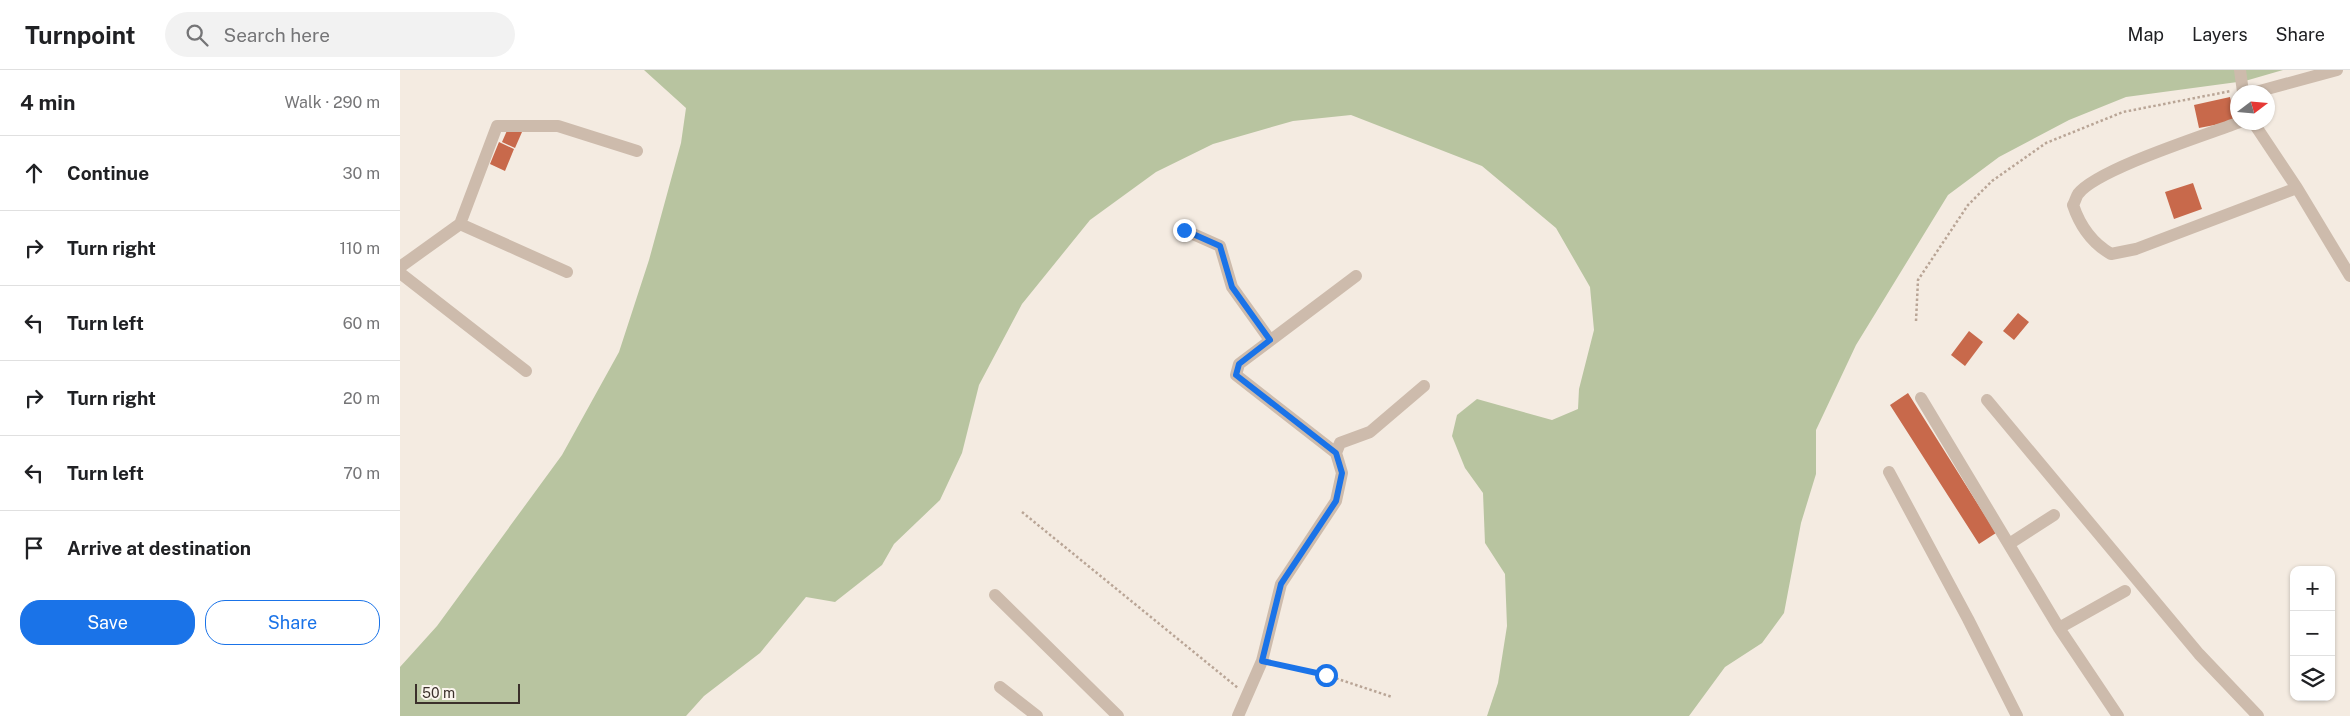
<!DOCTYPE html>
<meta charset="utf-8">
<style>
:root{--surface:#fff;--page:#f2f2f2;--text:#202124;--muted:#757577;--line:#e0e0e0;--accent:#1a73e8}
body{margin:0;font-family:"Public Sans",sans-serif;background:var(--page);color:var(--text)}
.controls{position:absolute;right:15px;bottom:15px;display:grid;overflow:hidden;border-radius:10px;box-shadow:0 1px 4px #0004}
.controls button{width:45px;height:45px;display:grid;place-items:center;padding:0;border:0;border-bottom:1px solid var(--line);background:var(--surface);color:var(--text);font:25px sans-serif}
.compass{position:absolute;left:1830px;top:15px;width:45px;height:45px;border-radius:50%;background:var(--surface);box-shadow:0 1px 4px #0004;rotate:74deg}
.scale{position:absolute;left:15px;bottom:12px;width:105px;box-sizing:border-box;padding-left:5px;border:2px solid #3b302b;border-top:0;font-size:14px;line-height:18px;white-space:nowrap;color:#3b302b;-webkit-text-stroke:4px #fbf5ee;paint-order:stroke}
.stop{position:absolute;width:15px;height:15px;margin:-11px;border:4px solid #1a73e8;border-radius:50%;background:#fff}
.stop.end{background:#1a73e8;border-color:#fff;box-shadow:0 1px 5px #0008}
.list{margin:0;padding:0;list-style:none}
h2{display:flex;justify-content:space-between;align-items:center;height:65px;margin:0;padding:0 20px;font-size:21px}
h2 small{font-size:16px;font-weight:400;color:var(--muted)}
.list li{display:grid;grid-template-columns:32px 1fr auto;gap:15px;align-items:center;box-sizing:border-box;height:75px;padding:0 20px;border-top:1px solid var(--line)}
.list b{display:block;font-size:19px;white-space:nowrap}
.list em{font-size:16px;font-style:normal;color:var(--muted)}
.actions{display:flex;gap:10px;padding:15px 20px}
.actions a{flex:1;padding:11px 0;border:1px solid var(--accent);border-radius:20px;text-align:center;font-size:18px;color:var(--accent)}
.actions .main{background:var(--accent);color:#fff}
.icon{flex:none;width:28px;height:28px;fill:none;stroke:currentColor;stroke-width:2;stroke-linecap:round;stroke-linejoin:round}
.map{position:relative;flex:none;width:1950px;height:646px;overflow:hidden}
header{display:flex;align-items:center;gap:30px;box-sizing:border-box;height:70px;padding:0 25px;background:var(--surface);border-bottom:1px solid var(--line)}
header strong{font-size:24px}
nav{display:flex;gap:28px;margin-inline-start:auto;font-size:18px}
.search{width:350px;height:45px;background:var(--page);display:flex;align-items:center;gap:12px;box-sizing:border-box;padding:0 18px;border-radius:28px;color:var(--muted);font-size:19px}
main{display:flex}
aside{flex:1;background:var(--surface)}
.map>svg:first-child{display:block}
.green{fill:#b8c4a0}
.building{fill:#c8694b}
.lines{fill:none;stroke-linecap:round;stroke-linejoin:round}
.path{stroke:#b9a596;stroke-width:2.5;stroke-dasharray:2.5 2.5;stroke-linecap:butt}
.minor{stroke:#cdbbac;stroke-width:12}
.route{stroke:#1a73e8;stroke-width:6}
</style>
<header>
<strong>Turnpoint</strong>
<div class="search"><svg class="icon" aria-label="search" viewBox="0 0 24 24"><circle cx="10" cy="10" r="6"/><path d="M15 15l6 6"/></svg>Search here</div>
<nav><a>Map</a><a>Layers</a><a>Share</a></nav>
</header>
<main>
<aside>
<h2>4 min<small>Walk · 290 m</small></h2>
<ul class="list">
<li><svg class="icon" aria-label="ahead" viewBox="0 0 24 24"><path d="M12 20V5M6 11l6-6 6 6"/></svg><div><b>Continue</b></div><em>30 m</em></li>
<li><svg class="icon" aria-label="right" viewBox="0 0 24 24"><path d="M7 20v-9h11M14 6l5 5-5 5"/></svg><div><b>Turn right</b></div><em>110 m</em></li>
<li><svg class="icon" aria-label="left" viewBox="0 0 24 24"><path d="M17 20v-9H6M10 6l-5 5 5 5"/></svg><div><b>Turn left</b></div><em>60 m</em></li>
<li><svg class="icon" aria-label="right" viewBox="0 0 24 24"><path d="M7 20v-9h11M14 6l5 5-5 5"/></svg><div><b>Turn right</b></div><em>20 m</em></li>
<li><svg class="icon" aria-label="left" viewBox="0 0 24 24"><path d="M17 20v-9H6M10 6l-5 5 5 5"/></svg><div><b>Turn left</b></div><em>70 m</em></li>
<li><svg class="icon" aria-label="arrive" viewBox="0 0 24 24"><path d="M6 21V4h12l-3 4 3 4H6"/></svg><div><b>Arrive at destination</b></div></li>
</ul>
<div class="actions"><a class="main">Save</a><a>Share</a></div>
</aside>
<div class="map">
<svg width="1950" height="646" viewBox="0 0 1950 646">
<rect width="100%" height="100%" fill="#f4ebe1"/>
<!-- green -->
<path class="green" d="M 244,0 L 1883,0 L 1845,11 L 1726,27 L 1669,50 L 1599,87 L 1548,125 L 1456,275 L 1416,360 L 1416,404 L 1401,453 L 1384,543 L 1362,573 L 1325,597 L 1289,646 L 1087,646 L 1098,613 L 1107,556 L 1105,504 L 1085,473 L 1083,423 L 1065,398 L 1052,366 L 1057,345 L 1077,329 L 1152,350 L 1178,339 L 1179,319 L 1194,260 L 1190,217 L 1156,158 L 1082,96 L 951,45 L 893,51 L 813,74 L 756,102 L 690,150 L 622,234 L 579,315 L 562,383 L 540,430 L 494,474 L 482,495 L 435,532 L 406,527 L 360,583 L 304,626 L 286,646 L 0,646 L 0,597 L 37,556 L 162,385 L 219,282 L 249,190 L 281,73 L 286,38 Z"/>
<!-- building -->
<path class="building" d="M 1830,27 L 1835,51 L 1799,58 L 1794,35 Z
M 109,56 L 122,62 L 115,78 L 102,72 Z
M 99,72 L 114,79 L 105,101 L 90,94 Z
M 1793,113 L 1802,139 L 1774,149 L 1765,122 Z
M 1618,243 L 1629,252 L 1614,270 L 1603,261 Z
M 1569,261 L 1583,272 L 1565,296 L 1551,285 Z
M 1508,323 L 1596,463 L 1579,474 L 1490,335 Z"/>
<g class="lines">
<!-- path -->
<path class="path" d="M 1516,251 L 1518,210 L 1568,135 L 1592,111 L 1646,73 L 1723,42 L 1831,21
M 622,442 L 838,618
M 873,593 L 926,605 L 992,627"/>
<!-- minor -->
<path class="minor" d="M 1840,0 L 1843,22
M 1856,22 L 1937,0
M 1840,52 C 1806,65 1697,99 1678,124 C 1676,127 1675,132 1673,135 C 1680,156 1692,173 1711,184 L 1736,179 L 1897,118
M 1853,52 L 1897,118 L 1950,206
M 60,154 L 167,202
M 784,160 L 820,176 L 832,217 L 870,270
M 0,197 L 60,154 L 97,56 L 158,56 L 237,81
M 0,203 L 126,301
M 1521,328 L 1659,558 L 1718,646
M 1587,330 L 1799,584 L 1858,646
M 936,383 L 836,305 L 839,294 L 956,206
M 1489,402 L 1568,549 L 1617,646
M 1609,474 L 1654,445
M 595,525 L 718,646
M 1659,558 L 1725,521
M 600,617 L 637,646
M 838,646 L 862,591 L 881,514 L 936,431 L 942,403 L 936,383 L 940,373 L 970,362 L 1024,316"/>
</g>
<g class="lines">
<!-- route -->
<path class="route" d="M 784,160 L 820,176 L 832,217 L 870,270 L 839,294 L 836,305 L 936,383 L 942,403 L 936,431 L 881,514 L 862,591 L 926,605"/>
</g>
</svg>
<div class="controls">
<button>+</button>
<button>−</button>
<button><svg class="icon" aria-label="layers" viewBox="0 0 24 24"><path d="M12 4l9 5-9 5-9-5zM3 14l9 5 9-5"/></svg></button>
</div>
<svg class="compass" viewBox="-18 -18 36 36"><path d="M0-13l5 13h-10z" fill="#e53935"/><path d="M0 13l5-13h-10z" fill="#757577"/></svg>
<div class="scale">50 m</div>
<div class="stop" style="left:926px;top:605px"></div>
<div class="stop end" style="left:784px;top:160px"></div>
</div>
</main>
